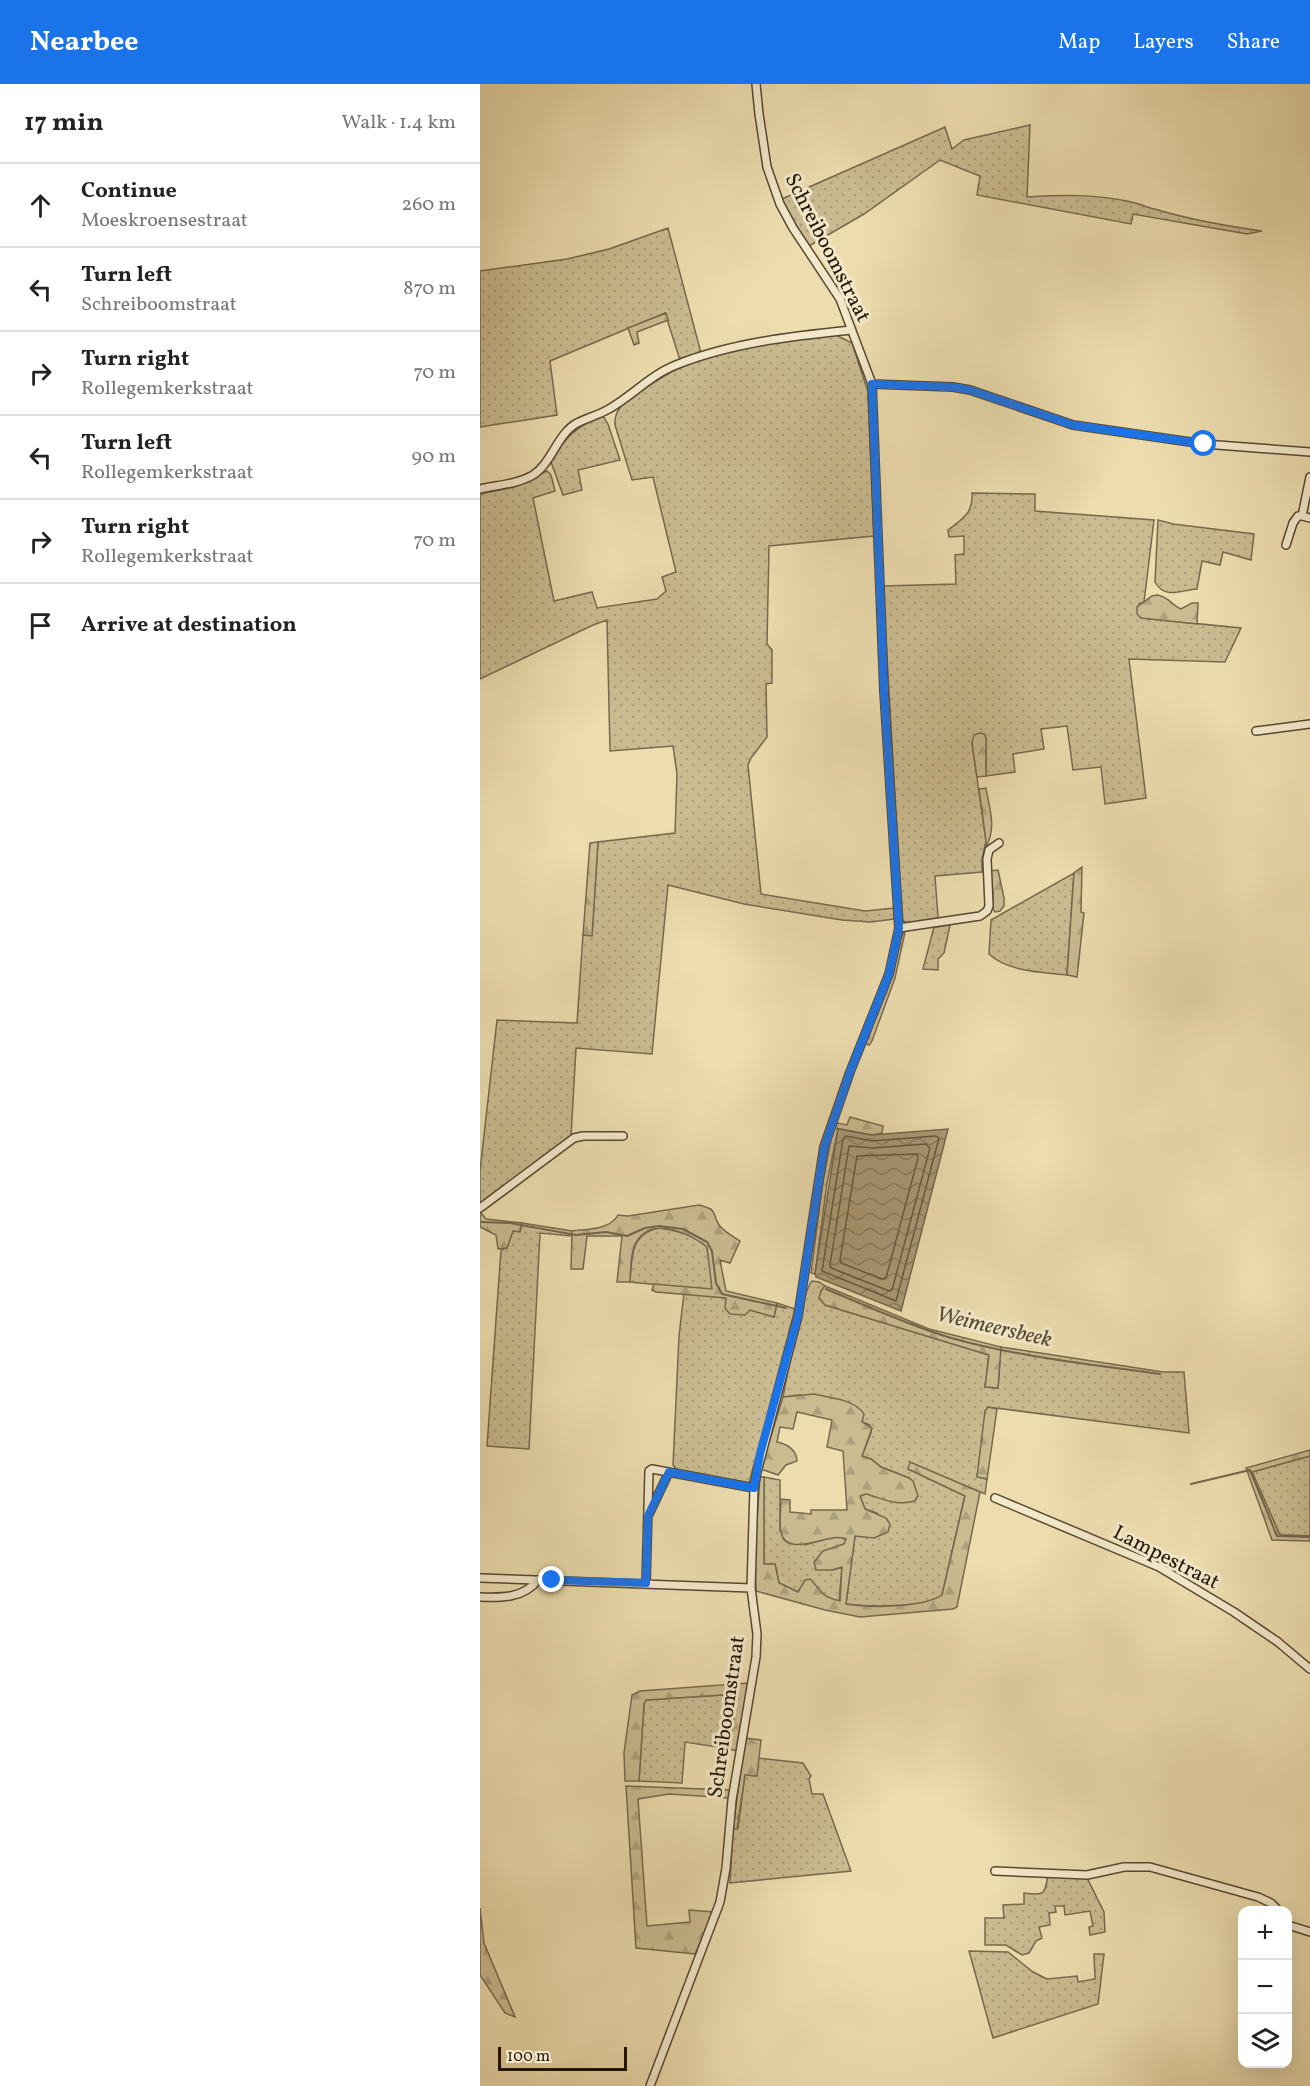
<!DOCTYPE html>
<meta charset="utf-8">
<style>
:root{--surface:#fff;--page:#f2f2f2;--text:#222;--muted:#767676;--line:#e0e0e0;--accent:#1a73e8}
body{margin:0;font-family:Vollkorn,serif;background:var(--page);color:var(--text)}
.controls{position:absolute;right:18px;bottom:18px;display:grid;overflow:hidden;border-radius:12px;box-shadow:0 6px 24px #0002}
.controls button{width:54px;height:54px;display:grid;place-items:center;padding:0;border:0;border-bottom:2px solid var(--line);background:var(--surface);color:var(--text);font:30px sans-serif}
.scale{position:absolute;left:18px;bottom:15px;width:129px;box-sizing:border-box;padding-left:6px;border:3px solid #241706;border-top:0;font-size:16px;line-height:21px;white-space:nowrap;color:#241706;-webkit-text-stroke:4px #f3e8ca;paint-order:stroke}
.stop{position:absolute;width:18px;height:18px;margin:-14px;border:4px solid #1a73e8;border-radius:50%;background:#fff}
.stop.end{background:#1a73e8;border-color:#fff;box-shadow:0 2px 6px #0008}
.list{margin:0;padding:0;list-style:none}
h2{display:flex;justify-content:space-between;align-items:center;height:78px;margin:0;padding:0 24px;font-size:26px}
h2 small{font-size:20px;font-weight:400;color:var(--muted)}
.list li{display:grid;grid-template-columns:39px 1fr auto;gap:18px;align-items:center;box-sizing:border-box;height:84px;padding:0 24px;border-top:2px solid var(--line)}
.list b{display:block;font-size:22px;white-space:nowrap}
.list p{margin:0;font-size:20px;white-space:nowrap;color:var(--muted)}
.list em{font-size:20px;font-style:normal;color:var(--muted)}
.icon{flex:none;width:33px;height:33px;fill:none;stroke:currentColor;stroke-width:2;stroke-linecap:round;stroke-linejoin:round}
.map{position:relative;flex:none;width:830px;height:2002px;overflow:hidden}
header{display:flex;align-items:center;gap:36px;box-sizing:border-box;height:84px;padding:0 30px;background:var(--accent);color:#fff}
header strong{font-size:28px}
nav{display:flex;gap:33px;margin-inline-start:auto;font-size:21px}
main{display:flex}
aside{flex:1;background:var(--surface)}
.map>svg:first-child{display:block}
.grass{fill:url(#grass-dots);stroke:#77694c;stroke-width:1.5}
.forest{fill:url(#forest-firs);stroke:#77694c;stroke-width:1.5}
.water{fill:url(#water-waves);stroke:#736549;stroke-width:1.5}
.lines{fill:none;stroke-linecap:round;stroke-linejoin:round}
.shore{stroke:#66583e;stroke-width:1.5}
.stream{stroke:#736549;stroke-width:2}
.street-casing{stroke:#564830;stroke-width:10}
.street{stroke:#f3e8ca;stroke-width:7}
.route{stroke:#1a73e8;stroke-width:8}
.labels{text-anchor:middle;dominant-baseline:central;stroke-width:6;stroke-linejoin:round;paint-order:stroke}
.street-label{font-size:21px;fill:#241706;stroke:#f3e8ca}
.water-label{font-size:22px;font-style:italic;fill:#594b32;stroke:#f3e8ca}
</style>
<header>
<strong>Nearbee</strong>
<nav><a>Map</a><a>Layers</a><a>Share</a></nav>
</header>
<main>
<aside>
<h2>17 min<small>Walk · 1.4 km</small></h2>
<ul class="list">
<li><svg class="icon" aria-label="ahead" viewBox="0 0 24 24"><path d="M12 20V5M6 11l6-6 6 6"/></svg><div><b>Continue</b><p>Moeskroensestraat</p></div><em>260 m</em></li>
<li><svg class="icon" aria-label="left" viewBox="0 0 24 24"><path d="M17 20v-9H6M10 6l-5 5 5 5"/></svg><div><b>Turn left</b><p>Schreiboomstraat</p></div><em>870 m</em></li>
<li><svg class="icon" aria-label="right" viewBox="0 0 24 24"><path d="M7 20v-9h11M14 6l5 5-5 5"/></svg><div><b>Turn right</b><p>Rollegemkerkstraat</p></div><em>70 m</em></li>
<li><svg class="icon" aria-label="left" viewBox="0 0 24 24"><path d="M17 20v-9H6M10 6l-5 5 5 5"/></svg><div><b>Turn left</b><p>Rollegemkerkstraat</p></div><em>90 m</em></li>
<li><svg class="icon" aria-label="right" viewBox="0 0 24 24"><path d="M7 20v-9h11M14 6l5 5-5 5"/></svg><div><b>Turn right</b><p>Rollegemkerkstraat</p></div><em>70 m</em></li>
<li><svg class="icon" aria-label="arrive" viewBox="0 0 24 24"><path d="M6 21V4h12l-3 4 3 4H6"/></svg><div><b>Arrive at destination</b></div></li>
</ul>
</aside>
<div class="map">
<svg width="830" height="2002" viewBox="0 0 830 2002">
<defs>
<pattern id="grass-dots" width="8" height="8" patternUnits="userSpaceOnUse" patternTransform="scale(1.5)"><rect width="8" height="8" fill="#cabb91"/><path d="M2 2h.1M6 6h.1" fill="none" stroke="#ada07c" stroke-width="1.8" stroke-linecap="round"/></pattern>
<pattern id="forest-firs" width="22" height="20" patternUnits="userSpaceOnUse" patternTransform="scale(1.5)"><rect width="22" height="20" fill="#cabb91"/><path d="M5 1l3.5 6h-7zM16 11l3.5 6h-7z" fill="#ada07c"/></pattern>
<pattern id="water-waves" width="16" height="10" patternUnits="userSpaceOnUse" patternTransform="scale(1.5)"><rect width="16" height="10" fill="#a89975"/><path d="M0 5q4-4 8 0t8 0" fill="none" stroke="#897c5e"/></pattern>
</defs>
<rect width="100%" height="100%" fill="#ecdcae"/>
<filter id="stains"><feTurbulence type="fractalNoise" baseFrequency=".00333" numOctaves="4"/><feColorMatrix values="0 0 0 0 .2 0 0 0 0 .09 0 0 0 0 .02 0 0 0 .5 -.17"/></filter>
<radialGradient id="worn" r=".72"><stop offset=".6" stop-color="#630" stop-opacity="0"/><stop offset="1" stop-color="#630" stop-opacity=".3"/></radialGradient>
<!-- grass -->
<path class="grass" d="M 550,41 L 547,113 C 581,111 613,110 647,117 C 658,119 668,124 678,126 C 712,136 746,142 782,147 L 767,150 L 653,130 L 651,140 L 497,111 L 500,92 L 460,76 L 384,130 L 329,162 L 311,136 L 302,115 L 465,43 L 472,65 L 484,56 Z
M 188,144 L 221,269 L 200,276 L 185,229 L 70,277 L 77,331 L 0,343 L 0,187 L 87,175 L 129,165 Z
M 356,251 L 372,259 L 388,308 L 394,452 L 289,462 L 287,560 L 292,566 L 292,599 L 286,600 L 287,653 L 271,674 L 268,681 L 281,810 L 385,827 L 414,824 L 414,835 L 391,838 L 362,836 L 264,820 L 188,801 L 172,970 L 96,964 L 91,1052 L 0,1121 L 0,1087 L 17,936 L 97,939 L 103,851 L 112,851 L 118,758 L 195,749 L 197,690 L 193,662 L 130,667 L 127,536 L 113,541 L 0,595 L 0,410 L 33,403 L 67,387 L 71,391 L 75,407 L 53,414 L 74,517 L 112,508 L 117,524 L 177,515 L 186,507 L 182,493 L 196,488 L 173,393 L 152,396 L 135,341 C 133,323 150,314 164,305 C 177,297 190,287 204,282 C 244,265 312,254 356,251 Z
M 123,332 L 128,340 L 140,376 L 98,386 L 102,406 L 83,411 L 71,378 C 86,352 95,343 123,332 Z
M 492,409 L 555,410 L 555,427 L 674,436 L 664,518 L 659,520 L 661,534 L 761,544 L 745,578 L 649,575 L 666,714 L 625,720 L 621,683 L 593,686 L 587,642 L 561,645 L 564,665 L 533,670 L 535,688 L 506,692 L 506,654 L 492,659 L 506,757 L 502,775 L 502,788 L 455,792 L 458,833 L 456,835 L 427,839 L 422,836 L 403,502 L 476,500 L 475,471 L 484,470 L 484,452 L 469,453 L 468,446 C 483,434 493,430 492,409 Z
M 678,436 L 693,440 L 774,450 L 771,476 L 743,468 L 740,481 L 722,477 L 717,505 C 701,506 685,516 675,498 Z
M 594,789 L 587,891 C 562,888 528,888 509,870 L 511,836 Z
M 470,841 L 464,869 L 458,875 L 458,886 L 443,885 L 454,843 Z
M 355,1044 L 358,1045 L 347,1099 L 335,1190 L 331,1189 L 343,1097 L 352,1050 Z
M 42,1139 L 92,1147 L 92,1152 L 60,1149 L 49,1365 L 7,1362 L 21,1166 L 27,1164 L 33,1146 L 40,1147 Z
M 179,1144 C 198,1147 213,1151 227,1163 L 233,1206 L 150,1198 C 152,1173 150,1150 179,1144 Z
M 332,1197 L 339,1198 L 345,1202 L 341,1207 L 345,1221 L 509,1271 L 505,1303 L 518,1304 L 521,1263 L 683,1288 L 704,1288 L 709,1349 L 508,1323 L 497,1393 L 507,1395 L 505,1410 L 431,1379 L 428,1385 L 485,1411 L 462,1511 C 443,1524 389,1523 366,1520 L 375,1452 L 394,1453 L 397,1429 L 385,1425 L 380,1412 L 386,1409 L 397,1413 L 429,1394 L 401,1383 L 391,1375 L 382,1372 L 391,1349 L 390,1341 L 320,1311 L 303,1313 C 307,1294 322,1206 332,1197 Z
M 204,1209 L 247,1214 L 270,1226 L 294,1233 L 297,1219 L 315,1225 L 269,1399 L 196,1385 L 193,1381 L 199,1252 Z
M 830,1372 L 830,1452 L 800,1451 L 772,1388 Z
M 284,1393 L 300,1396 L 300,1447 L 325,1461 L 357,1452 L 366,1455 L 364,1460 L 343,1468 L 352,1486 L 362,1483 L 359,1517 L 345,1513 L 337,1505 L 322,1503 L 318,1508 L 299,1499 L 295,1480 L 284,1480 Z
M 258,1610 L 250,1665 L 205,1658 L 202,1699 L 159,1697 L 164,1620 L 166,1616 Z
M 278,1674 L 323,1679 L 331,1692 L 329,1695 L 332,1710 L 343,1710 L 371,1787 L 250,1799 L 253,1744 L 258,1744 L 265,1691 L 277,1692 Z
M 568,1791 L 607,1794 L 624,1828 L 625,1848 L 610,1851 L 609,1843 L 613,1842 L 610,1827 L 585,1831 L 584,1822 L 575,1822 L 576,1828 L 569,1829 L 570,1841 L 559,1843 L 562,1854 L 556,1857 L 549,1869 L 542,1871 L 526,1861 L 505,1861 L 505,1834 L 524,1834 L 523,1821 L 544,1820 L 544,1809 C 565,1812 565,1810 568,1791 Z
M 489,1867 L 528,1868 L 553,1888 L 567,1895 L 597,1892 L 598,1898 L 615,1895 L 614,1870 L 624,1870 L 618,1920 L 513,1954 Z"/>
<!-- forest -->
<path class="forest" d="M 186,229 L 188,236 L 157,248 L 159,259 L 154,261 L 148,244 Z
M 677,511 C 688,512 691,521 701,525 L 712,519 L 718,519 L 717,540 L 661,534 L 657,530 L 657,523 L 672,512 Z
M 500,649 L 504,650 L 506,654 L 506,692 L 497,693 L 492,659 L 494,651 Z
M 506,704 C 510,728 517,744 505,765 L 506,757 L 499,705 Z
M 118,758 L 112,852 L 103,851 L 110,759 Z
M 602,783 L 601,828 L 604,829 L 597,893 L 587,891 L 594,789 Z
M 518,786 L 524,814 L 524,822 L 520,827 L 515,828 L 513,825 L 513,808 L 509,787 Z
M 425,848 L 415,894 L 392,957 L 389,961 L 384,959 L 423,849 Z
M 370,1033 L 403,1042 L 402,1049 L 392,1051 L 355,1044 L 357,1039 L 367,1041 Z
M 219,1121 C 239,1126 231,1128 239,1141 C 244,1148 254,1153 260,1157 L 250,1179 L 240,1176 L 246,1207 L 297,1219 L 294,1233 L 270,1226 L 265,1231 L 250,1230 L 245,1224 L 246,1214 L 176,1208 L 172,1206 L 174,1200 L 232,1205 L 227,1163 C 210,1149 172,1132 157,1157 C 150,1169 151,1184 150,1198 L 137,1198 L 142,1152 L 107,1152 L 103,1185 L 91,1185 L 92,1147 C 107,1145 130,1146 138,1131 L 148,1132 Z
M 0,1128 L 6,1135 L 42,1139 L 40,1148 L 33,1147 L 27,1164 L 18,1165 L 16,1151 L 0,1143 Z
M 345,1202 L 449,1245 L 521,1263 L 518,1304 L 505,1303 L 509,1271 L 345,1221 L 339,1214 L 341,1207 Z
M 334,1310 C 351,1314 374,1315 384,1330 L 382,1338 L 392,1344 L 382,1372 L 391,1375 L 401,1383 L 429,1394 L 433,1397 L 438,1412 L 435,1417 C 416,1422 404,1415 386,1410 L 380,1412 L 385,1425 L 406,1434 L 410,1440 L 408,1448 L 394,1454 L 375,1452 L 366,1520 C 389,1524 443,1524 462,1511 L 485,1412 L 428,1385 L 430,1378 L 500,1408 L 477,1523 L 473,1525 L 380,1533 L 345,1526 L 276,1507 L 275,1463 L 280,1393 L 284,1393 L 284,1480 L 295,1480 L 299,1499 L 318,1508 L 325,1496 L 330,1495 C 342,1507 341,1513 360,1517 L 362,1483 L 352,1486 L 336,1486 L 334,1478 L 343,1467 L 364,1460 L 366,1455 C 351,1447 306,1476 301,1448 C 299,1438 301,1425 301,1415 L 310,1416 L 310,1428 L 331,1430 L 331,1426 L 367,1426 L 363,1367 L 347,1363 L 352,1336 L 317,1328 L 313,1345 L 300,1343 L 297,1358 C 307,1360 316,1365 317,1377 L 306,1381 L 298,1391 L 281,1385 L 303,1313 Z
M 508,1323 L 517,1325 L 507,1395 L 497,1393 L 505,1327 Z
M 830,1366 L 830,1372 L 772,1388 L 800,1451 L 830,1452 L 830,1457 L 792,1456 L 766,1384 Z
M 268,1599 L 256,1667 L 250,1665 L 257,1610 L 166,1616 L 164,1620 L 159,1697 L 145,1697 L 144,1669 L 152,1611 L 160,1607 Z
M 265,1654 L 281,1656 L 277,1692 L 265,1691 L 257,1745 L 253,1744 Z
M 146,1702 L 250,1706 L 249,1714 L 189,1710 L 158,1715 L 167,1842 L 210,1838 L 209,1826 L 234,1828 L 215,1870 L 156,1864 Z
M 0,1824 L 4,1859 L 35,1933 L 25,1929 L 0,1891 Z"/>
<!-- water -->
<path class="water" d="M 358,1045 L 392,1051 L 468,1045 L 421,1227 L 336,1193 L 335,1190 Z"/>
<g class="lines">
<!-- shore -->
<path class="shore" d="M 366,1052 L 392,1057 L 456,1052 L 459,1054 L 416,1217 L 342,1187 L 363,1055 Z
M 446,1060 L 450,1064 L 412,1206 L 409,1207 L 351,1184 L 350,1181 L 369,1062 L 393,1064 Z
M 437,1070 L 438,1074 L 406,1194 L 402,1195 L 361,1179 L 360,1176 L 377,1072 Z"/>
<!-- stream -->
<path class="stream" d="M 0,1138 L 30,1139 L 96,1151 L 126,1148 L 147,1152 L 165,1144 L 179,1142 L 203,1145 L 227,1158 L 232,1167 L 236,1199 L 242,1210 L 306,1224
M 346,1205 C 387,1222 428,1241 471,1254 C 539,1273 610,1280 680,1290
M 711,1400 L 770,1386 L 797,1452 L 830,1453"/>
<!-- street casing -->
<g class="street-casing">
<path id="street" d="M 392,300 L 473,303 L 490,306 L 593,341 L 724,360 L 830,368
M 830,393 L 822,432 L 830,434
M 0,405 C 17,401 38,400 53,391 C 72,379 77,350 97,339 C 107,334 118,331 127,326 C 151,313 170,291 196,281 C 250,259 313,252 371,246
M 806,461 L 813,439 L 818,432 L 822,432
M 776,647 L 830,640
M 419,844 L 500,832 L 507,827 L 509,822 L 507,775 L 509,766 L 519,759
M 0,1124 L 94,1054 L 103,1052 L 143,1052
M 515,1414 L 679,1483 L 754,1528 L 798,1558 L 830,1585
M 169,1430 L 189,1388
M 0,1494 L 271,1504
M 166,1499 L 169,1387 L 172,1385 L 274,1404
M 0,1513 C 21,1514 44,1514 58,1496
M 515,1787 L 607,1791 L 644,1783 L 670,1783 L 778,1813 L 791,1819 L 798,1826
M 808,1841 L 830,1848
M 170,2002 L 240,1818 L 246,1784 L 252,1716 L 276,1573 L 277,1550 L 271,1504 L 274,1404 L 277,1388 L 318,1232 L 344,1063 L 370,988 L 409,890 L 419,844 L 404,607 L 392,300 L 360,215 L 313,144 L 300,120 L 287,83 L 279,30 L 276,0"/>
</g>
<!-- street -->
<use href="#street" class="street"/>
</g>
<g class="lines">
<!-- route -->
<path class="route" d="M 72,1496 L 166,1499 L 168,1432 L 189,1388 L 274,1404 L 280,1370 L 318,1232 L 344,1064 L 370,988 L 409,890 L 419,844 L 404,607 L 392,300 L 473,303 L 490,306 L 593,341 L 724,360"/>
</g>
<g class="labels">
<!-- street labels -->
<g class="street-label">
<text transform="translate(347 164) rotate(63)">Schreiboomstraat</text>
<text transform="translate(686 1474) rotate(27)">Lampestraat</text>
<text transform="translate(247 1633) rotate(-82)">Schreiboomstraat</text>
</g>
<!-- water labels -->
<g class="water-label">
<text transform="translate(514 1244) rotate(13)">Weimeersbeek</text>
</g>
</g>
<rect width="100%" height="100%" filter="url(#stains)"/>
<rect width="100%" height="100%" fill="url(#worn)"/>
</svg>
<div class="controls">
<button>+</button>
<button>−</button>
<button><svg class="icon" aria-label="layers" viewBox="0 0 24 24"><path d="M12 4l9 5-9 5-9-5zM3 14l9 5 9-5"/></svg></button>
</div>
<div class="scale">100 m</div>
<div class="stop" style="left:724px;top:360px"></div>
<div class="stop end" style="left:72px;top:1496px"></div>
</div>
</main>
